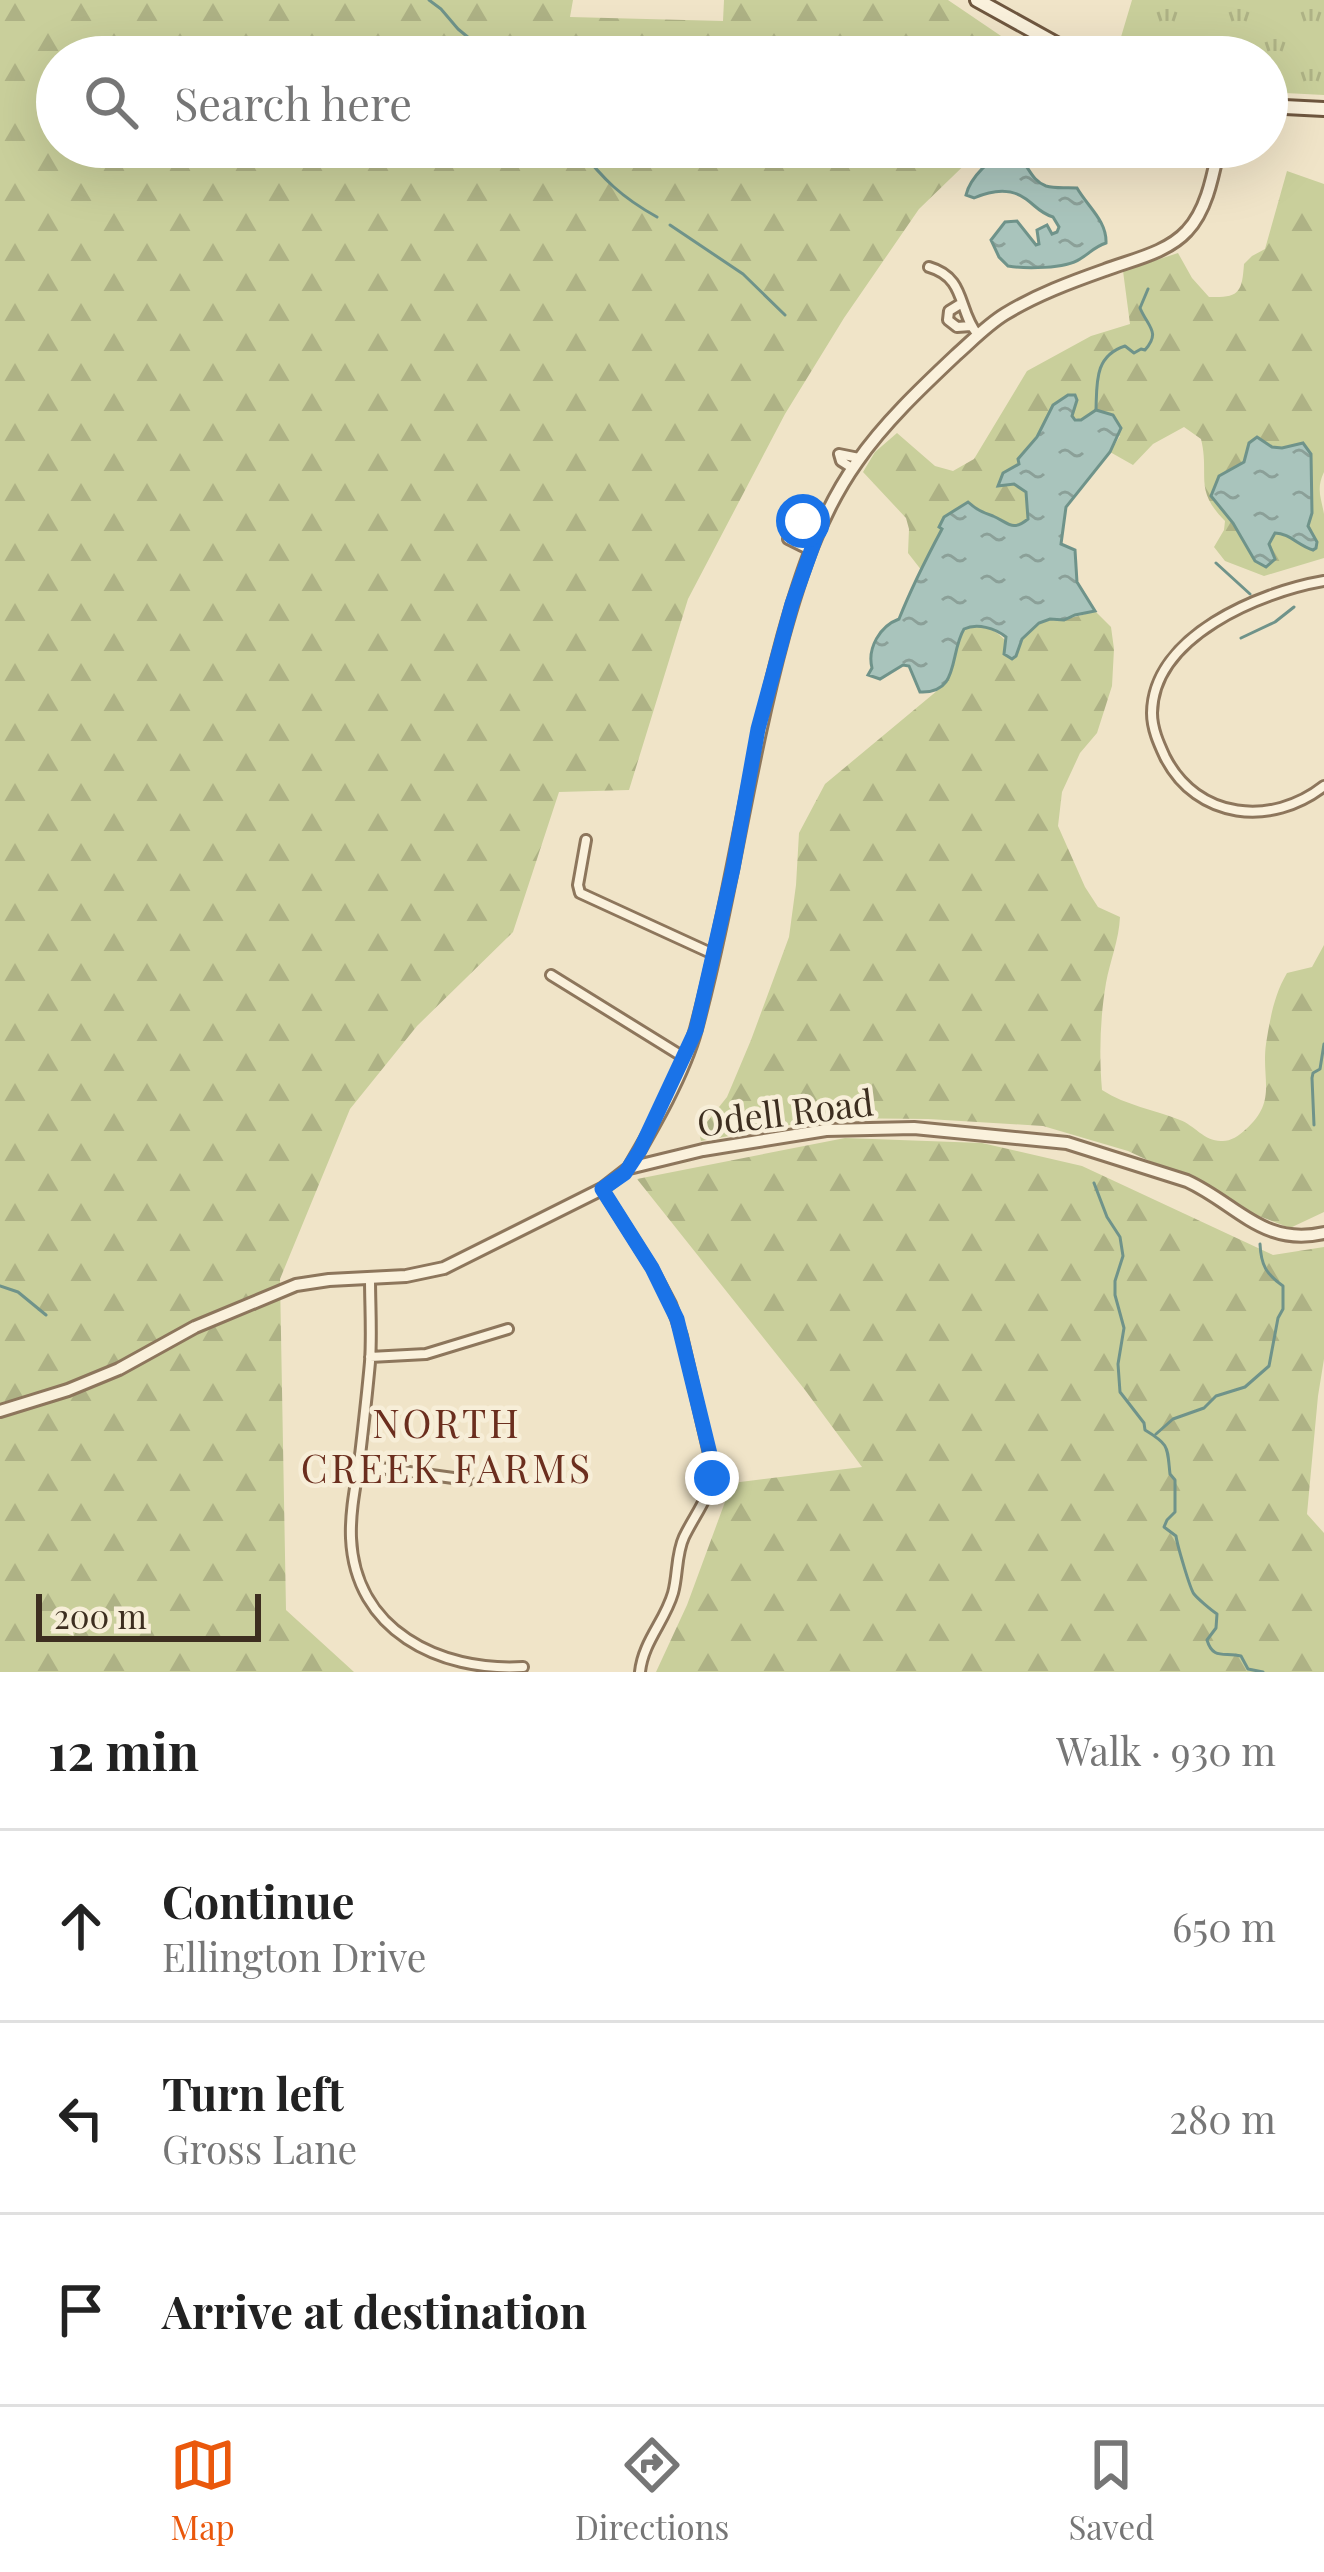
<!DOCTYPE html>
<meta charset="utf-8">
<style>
:root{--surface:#fff;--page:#f6f6f6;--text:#222;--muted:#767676;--line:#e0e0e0;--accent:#ea580c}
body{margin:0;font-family:"Playfair Display",serif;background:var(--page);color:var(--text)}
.scale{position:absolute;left:36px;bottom:30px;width:225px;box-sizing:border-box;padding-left:12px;border:6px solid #3d2e20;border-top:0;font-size:33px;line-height:42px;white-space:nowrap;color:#3d2e20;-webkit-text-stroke:9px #f7eed8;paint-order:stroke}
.stop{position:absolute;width:36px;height:36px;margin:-27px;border:9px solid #1a73e8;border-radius:50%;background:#fff}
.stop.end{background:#1a73e8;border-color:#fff;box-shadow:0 3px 12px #0008}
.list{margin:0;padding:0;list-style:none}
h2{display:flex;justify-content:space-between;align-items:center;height:156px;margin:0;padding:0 48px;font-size:51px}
h2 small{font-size:39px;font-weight:400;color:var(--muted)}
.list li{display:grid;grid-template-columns:78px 1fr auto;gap:36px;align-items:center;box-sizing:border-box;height:192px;padding:0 48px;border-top:3px solid var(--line)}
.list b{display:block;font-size:45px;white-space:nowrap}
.list p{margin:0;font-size:39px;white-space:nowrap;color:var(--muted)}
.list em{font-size:39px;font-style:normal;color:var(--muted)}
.icon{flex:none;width:66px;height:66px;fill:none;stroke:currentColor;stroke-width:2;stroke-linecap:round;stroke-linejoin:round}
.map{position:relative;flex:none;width:1324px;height:1672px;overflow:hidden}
.search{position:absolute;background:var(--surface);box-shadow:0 12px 48px #0002;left:36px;right:36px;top:36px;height:132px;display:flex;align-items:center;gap:30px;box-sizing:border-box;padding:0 42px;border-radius:66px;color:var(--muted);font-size:45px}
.sheet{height:732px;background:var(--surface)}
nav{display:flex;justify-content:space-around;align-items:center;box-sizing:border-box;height:168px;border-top:3px solid var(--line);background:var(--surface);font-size:33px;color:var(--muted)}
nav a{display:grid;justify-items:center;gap:6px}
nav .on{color:var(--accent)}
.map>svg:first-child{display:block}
.grass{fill:url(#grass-tufts)}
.forest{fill:url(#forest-firs)}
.water{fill:url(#water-ripples);stroke:#6f938a;stroke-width:3}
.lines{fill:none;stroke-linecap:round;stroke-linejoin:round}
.stream{stroke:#6f938a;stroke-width:3}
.minor-casing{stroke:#8d765c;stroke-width:14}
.tertiary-casing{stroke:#8d765c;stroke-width:16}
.secondary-casing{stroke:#6f573f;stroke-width:18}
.minor{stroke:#faf1dc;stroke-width:8}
.tertiary{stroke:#faf1dc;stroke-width:10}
.secondary{stroke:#faf1dc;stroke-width:12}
.route{stroke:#1a73e8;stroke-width:15}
.labels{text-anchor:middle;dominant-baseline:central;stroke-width:9;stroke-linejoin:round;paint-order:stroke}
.street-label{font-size:36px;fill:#3d2e20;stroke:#f7eed8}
.neighbourhood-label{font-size:39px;letter-spacing:3px;fill:#6b2e1e;stroke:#f7eed8}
</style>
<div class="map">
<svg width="1324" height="1672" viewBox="0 0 1324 1672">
<defs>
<pattern id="grass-tufts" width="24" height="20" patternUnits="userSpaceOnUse" patternTransform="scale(3)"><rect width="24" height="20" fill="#c9cf9b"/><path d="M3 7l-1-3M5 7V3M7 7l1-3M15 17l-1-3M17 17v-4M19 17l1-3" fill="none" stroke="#aeb285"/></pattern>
<pattern id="forest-firs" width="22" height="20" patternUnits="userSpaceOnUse" patternTransform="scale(3)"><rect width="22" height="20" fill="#c9cf9b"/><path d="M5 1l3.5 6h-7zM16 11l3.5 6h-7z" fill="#aeb285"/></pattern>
<pattern id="water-ripples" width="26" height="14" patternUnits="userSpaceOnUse" patternTransform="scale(3)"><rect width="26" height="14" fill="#a9c4bc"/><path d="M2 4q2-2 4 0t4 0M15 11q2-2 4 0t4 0" fill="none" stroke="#8ba098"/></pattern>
</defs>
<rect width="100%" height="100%" fill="#f0e4c8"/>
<!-- grass -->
<path class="grass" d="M 1132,0 L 1324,0 L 1324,95 L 1267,92 L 1267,57 L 1131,57 L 1118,47 Z"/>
<!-- forest -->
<path class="forest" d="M 0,0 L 573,0 L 570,17 L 723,21 L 724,0 L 948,0 L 1023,51 L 1021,57 L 57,57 L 57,147 L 983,147 L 919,209 L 844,318 L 785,414 L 688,599 L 629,790 L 559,792 L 513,932 L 417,1026 L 350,1109 L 280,1279 L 286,1610 L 354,1672 L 0,1672 Z
M 1287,171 L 1324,184 L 1324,472 C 1316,489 1321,497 1324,514 C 1324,528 1324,544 1324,558 L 1264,576 L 1225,561 L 1214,547 L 1224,530 L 1225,521 C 1193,489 1210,476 1201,439 L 1184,427 L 1153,444 L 1133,465 L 1110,452 L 1120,436 L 1071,416 L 1077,400 L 1075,395 L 1054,405 L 1037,437 L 1018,459 L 1020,463 L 999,486 L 1014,484 L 1026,492 L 1028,519 C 1022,524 1019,528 1011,527 C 1002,525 974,508 968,502 L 944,517 L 941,534 L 936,539 L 922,571 L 908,553 L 909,529 L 906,518 L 863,472 L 875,452 L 897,433 L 935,466 L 953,471 L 974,459 L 1027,371 L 1091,336 L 1130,324 L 1123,271 L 1178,253 L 1192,278 L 1209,297 C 1239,298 1242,293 1244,264 L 1252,256 L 1265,249 Z
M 1095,611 L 1111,627 L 1114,649 L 1112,686 L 1097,733 L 1080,753 L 1062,792 L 1058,826 L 1085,887 L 1098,907 L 1120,917 C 1119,940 1110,961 1106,983 C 1100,1018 1099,1055 1102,1090 C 1127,1106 1153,1109 1180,1120 C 1194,1125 1204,1141 1221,1141 C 1229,1142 1239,1136 1245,1130 C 1278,1101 1261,1080 1266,1044 C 1270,1019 1274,995 1287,973 L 1312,967 L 1324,945 L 1324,1212 L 1290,1228 L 1251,1213 L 1210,1189 L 1128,1151 L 1043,1126 L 928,1119 L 829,1118 L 701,1141 L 699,1132 L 727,1097 L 751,1040 L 789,937 L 796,885 L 799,833 L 825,784 L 944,685 C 953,667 953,647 964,629 C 989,621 1004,635 1016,656 C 1020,641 1031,624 1047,620 C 1053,618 1060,621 1066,619 C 1076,617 1085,614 1095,611 Z
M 845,1138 L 982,1143 L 1082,1166 L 1273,1255 L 1324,1247 L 1324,1359 L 1318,1396 L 1307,1514 L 1324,1533 L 1324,1672 L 656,1672 L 687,1605 L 732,1483 L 862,1467 L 805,1390 L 637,1179 Z"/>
<!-- water -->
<path class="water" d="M 1009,152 C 1029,158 1027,179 1046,186 C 1056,189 1067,187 1077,188 C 1088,207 1107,221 1106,243 C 1094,247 1090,253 1080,259 C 1065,269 1025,269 1008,266 L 999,257 L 991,240 L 1005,222 L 1017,221 L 1036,245 L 1039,244 L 1037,230 L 1047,225 L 1052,234 L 1057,232 L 1059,227 L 1053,217 C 1040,213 1037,207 1026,199 C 1010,187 990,191 974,198 L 966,195 C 970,178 991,156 1009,152 Z
M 1068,395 L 1075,395 L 1077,400 L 1072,416 L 1075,420 L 1081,420 L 1096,410 L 1113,415 L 1121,428 L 1110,452 L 1066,507 L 1061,544 L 1075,550 L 1077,582 L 1095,611 L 1075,615 L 1064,620 L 1050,619 L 1039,623 L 1022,639 L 1016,656 L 1012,659 L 1004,654 L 1006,637 C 995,628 977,623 964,629 C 949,654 960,694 920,692 L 909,666 L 903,665 L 880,679 L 868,675 L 872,668 C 867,648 880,626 899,619 C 911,589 927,557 942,529 L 939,527 L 944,517 L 968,502 C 977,510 982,512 993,516 C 1009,523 1012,532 1028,519 L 1026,492 L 1014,484 L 998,486 L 1003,473 L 1019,464 L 1018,459 L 1037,437 L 1053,405 Z
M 1257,437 L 1272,447 L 1282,448 L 1303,443 L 1311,454 L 1312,513 L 1308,526 L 1317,542 L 1316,548 L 1313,550 C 1299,546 1289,533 1275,533 L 1269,544 L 1275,559 L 1266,567 L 1255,561 L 1233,523 L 1211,496 L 1219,476 L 1244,462 L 1249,443 Z"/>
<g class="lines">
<!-- stream -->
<path class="stream" d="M 429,0 L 441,9 L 458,29 L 492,57
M 578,147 C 603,179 621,197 657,217
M 670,225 L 743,274 L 785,315
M 1096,410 C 1097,383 1094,356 1125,346 L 1134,353 L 1141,349 L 1145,350 C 1161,332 1148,327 1140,308 L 1148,289
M 1216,563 L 1250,594
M 1241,638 L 1275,622 L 1294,607
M 1314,1125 L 1312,1078 L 1313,1073 L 1320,1069 L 1324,1044
M 1094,1183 L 1107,1217 L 1120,1237 L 1123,1256 L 1115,1281 L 1115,1295 L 1124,1328 L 1118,1364 L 1120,1392 L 1144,1423 L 1145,1430 C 1170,1445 1167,1447 1170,1474 L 1175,1480 L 1175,1512 L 1167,1520 L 1164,1527 L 1176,1536 C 1177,1544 1190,1589 1194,1594 C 1198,1599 1211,1610 1217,1614 L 1216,1628 L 1207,1640 C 1213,1660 1224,1652 1241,1656 L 1248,1669 L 1263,1672
M 0,1286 L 18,1292 L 46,1315
M 1156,1434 L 1173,1419 L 1204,1408 L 1216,1396 L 1245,1387 L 1269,1366 L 1278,1318 L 1283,1309 L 1283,1286 C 1266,1274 1261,1265 1260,1244"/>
<!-- minor casing -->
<g class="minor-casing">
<path id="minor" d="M 929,267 C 967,278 957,310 978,335
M 962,303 L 949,311 L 948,320 L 957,327 L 971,326
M 852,468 L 841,461 L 839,454 L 859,458
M 810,550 L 788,539 L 793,524 L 803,521 L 821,526
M 1324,581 C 1260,592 1153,636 1152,713 C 1152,729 1159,744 1165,757 C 1197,820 1272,827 1324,786
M 586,840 L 578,885 L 580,893 L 713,954
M 551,975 L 685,1058
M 602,1189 L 652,1268 L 671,1304 L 682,1336 L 712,1467 C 712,1496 696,1512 684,1537 C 676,1554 678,1575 673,1593 C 665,1621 643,1642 640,1672
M 370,1278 C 370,1306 372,1334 370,1362 C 367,1396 363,1430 359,1464 C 355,1488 350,1513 351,1538 C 355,1630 439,1672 523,1667
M 370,1357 L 426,1354 L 508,1329
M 358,1465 L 468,1480"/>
</g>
<!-- tertiary casing -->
<g class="tertiary-casing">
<path id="tertiary" d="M 629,1168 C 653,1127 684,1074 696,1029 C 731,899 748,766 783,637 C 800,576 820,514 857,462 C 884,423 921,388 956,355 C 972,341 987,325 1005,314 C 1036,295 1071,282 1105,270 C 1131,260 1167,253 1187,231 C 1207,210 1213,175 1219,147
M 0,1411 L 68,1390 L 119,1369 L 195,1327 L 296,1285 L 329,1280 L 406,1276 L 444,1268 L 602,1189 L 629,1168 L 703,1150 L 826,1130 L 914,1128 L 1067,1143 L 1187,1181 C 1237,1204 1263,1247 1324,1233"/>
</g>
<!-- secondary casing -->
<g class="secondary-casing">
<path id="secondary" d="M 977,0 L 1080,57
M 1267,106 L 1324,109"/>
</g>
<!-- minor -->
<use href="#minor" class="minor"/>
<!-- tertiary -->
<use href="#tertiary" class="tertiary"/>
<!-- secondary -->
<use href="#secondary" class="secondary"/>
</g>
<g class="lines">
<!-- route -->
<path class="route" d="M 712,1478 L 710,1454 L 677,1319 L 652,1268 L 602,1189 L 625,1173 L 640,1150 L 696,1030 L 733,868 L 758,729 L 792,604 L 820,526 L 803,521"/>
</g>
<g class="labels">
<!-- street labels -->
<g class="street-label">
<text transform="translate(785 1111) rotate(-7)">Odell Road</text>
</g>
<!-- neighbourhood labels -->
<g class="neighbourhood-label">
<text x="447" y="1422">NORTH<tspan x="447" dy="45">CREEK FARMS</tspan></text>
</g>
</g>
</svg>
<div class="scale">200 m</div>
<div class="stop" style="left:803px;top:521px"></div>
<div class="stop end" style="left:712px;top:1478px"></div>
<div class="search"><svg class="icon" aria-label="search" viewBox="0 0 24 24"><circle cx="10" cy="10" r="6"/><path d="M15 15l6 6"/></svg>Search here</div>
</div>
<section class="sheet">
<h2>12 min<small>Walk · 930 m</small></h2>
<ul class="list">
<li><svg class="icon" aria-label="ahead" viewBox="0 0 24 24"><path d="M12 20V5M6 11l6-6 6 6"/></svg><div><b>Continue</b><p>Ellington Drive</p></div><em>650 m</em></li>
<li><svg class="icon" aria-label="left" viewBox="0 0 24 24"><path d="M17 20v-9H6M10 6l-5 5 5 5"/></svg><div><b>Turn left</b><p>Gross Lane</p></div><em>280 m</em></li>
<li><svg class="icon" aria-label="arrive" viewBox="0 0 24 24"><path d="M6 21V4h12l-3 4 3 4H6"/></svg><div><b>Arrive at destination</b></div></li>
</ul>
</section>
<nav>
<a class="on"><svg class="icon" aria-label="map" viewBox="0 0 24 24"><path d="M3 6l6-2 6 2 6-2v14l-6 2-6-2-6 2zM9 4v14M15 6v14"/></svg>Map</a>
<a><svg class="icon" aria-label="directions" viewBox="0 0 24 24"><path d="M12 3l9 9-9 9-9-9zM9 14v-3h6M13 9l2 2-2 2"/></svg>Directions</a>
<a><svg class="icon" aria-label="saved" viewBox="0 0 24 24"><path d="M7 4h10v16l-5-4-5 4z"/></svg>Saved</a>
</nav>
